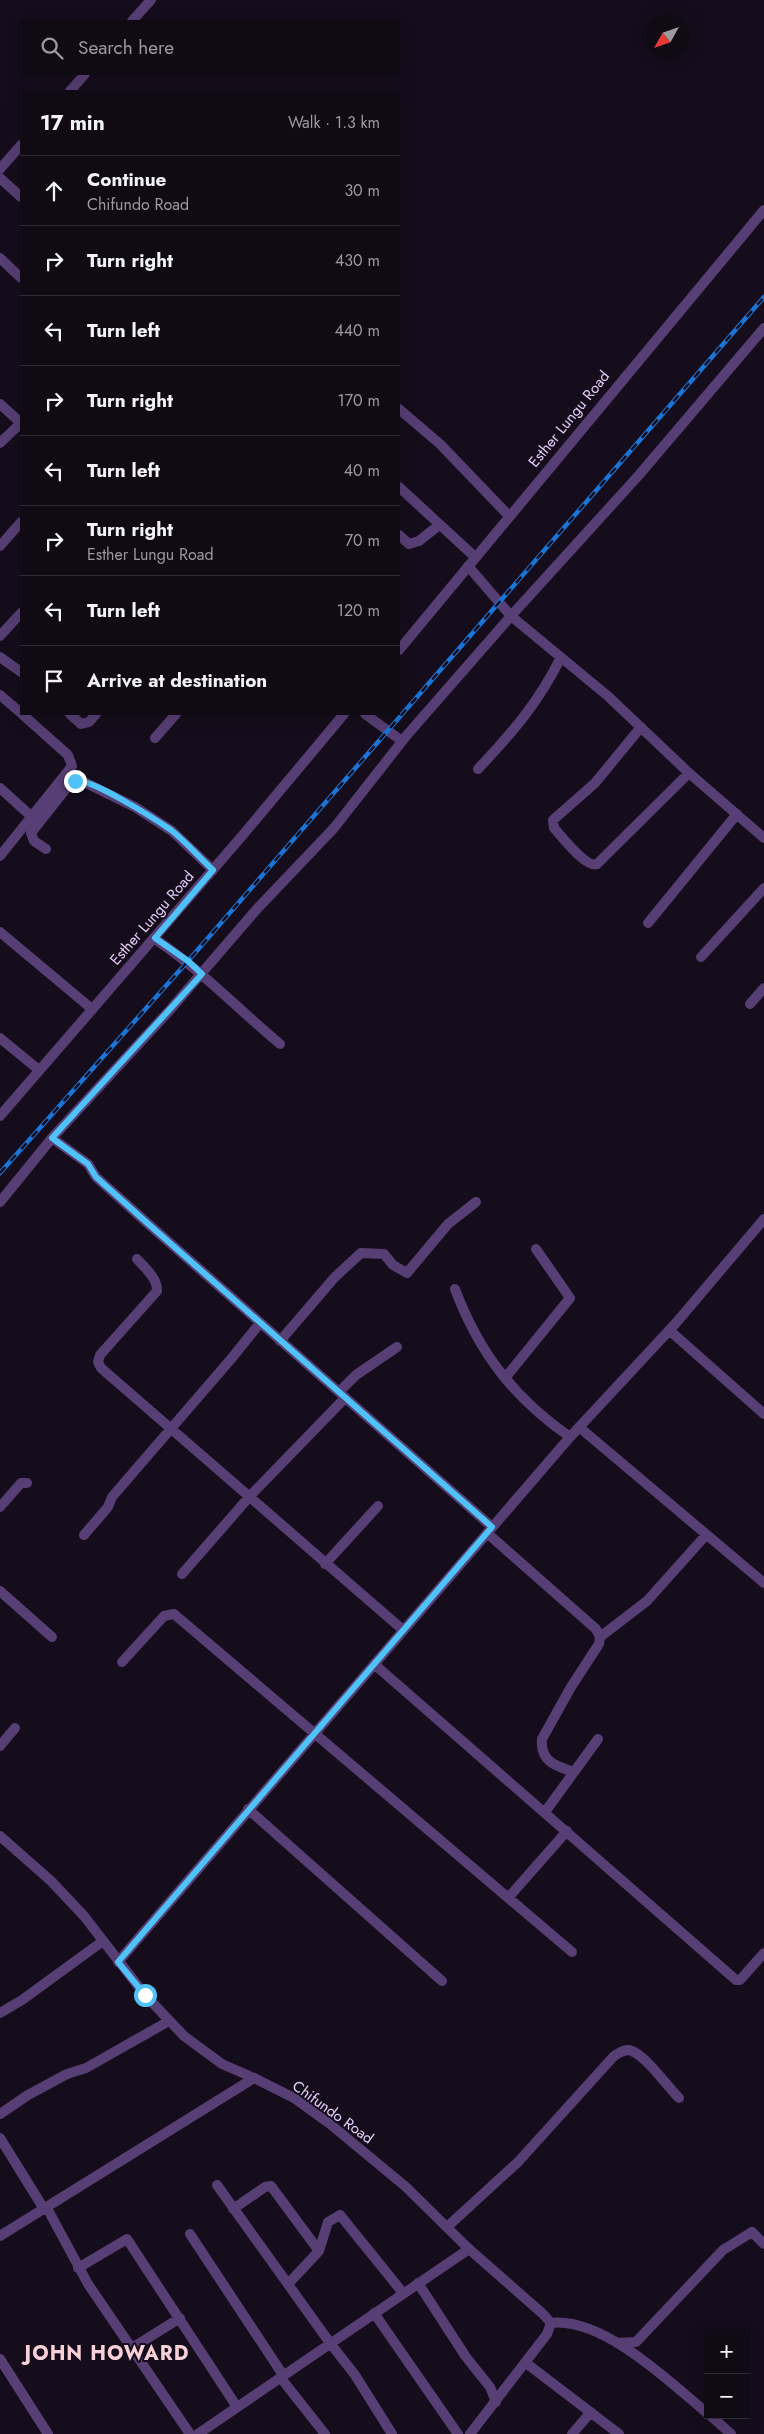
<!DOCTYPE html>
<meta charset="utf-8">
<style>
:root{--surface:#100a14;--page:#1e1822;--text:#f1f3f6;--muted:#9c9aa0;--line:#302b34}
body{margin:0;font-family:Jost,sans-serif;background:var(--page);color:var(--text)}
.controls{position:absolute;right:15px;bottom:15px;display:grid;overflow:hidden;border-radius:0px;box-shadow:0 5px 20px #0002}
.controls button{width:45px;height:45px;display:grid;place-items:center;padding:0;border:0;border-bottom:1px solid var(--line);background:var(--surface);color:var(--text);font:25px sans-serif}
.compass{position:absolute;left:644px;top:15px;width:45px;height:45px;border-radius:50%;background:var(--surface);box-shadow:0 5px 20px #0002;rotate:230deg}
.stop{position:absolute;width:15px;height:15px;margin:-11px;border:4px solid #4fc3f7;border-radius:50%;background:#fff}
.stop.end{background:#4fc3f7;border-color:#fff;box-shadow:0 1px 5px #0008}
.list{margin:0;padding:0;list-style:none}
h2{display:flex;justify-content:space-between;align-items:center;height:65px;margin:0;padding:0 20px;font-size:21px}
h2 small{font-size:16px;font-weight:400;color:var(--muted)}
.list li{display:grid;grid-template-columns:32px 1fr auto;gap:15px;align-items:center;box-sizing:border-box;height:70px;padding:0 20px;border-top:1px solid var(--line)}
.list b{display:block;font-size:19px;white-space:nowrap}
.list p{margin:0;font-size:16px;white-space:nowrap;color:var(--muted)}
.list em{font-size:16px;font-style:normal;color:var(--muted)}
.icon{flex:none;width:28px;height:28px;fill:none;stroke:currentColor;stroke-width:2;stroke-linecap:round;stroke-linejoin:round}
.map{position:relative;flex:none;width:764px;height:2434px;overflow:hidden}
.search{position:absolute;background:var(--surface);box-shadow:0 5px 20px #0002;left:20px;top:20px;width:380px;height:55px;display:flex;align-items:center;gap:12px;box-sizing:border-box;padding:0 18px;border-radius:0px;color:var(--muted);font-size:19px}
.panel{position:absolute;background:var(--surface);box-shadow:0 5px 20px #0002;left:20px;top:90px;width:380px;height:625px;border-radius:0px}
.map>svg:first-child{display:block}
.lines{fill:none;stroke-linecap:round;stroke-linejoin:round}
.minor{stroke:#573e74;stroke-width:10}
.tertiary{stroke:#573e74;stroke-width:10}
.rail-casing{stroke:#1a75d8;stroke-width:4.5}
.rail{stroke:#150d1b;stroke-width:2.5;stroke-dasharray:8;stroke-linecap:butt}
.route{stroke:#4fc3f7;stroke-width:6}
.labels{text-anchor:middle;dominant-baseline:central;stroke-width:4;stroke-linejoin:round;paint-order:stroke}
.street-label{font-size:15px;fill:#e5cdf9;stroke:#150d1b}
.district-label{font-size:20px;font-weight:bold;letter-spacing:1px;fill:#f9cfd8;stroke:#150d1b}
</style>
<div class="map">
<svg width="764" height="2434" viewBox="0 0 764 2434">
<rect width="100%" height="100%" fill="#150d1b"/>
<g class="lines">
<!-- minor -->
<path class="minor" d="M 132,21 L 151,0
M 70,91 L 85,74
M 0,169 L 21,145
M 0,178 L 21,197
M 0,258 L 21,278
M 399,409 L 440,444 L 509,516
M 0,443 L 21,423
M 399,487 L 475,557
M 399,535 L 409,544 L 419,541 L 439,525
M 0,546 L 21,522
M 468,566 L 511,616 L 609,697 L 689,773 L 764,838
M 0,636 L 21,613
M 0,657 L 21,672
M 0,695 L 21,713
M 70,714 L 81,724 L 89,722 L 96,714
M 365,714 L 402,741
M 641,727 L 595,783 L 553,820 L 554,828 C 562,837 586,868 597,864 L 689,773
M 155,738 L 176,714
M 478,769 C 512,733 539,702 561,657
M 0,788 L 32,817
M 46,849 L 34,841 L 31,833 L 69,785 L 80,780 L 135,807 L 172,831 L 213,870
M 0,856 L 72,766 L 68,755 L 22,714
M 648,923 L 737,814
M 0,932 L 92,1009
M 155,939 C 200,969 238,1009 280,1044
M 701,957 L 764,888
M 750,1004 L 764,988
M 0,1038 L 39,1070
M 52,1138 L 88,1164 L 96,1177 L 145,1221 L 492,1527
M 0,1202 L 52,1138 L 169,1011 L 256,910 L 334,828 L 407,735 L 511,616 L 639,475 L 764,328
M 137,1259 C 145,1268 158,1279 157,1291 L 100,1355 L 98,1362 L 101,1368 L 403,1630
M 455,1289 C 479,1353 514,1398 570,1437
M 669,1330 L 764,1414
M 280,1341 L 335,1277 L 361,1253 L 384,1254 L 393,1265 L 407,1273 L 448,1224 L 476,1202
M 505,1378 L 570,1298 L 536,1249
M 339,1392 L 356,1375 L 397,1347
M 579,1427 L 764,1583
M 0,1507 L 21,1483 L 27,1483
M 487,1533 L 596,1629 L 600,1637 L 599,1644 L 571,1687 L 542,1739 C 540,1761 555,1766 574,1772
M 84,1535 L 108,1507 L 112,1497 L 231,1359 L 260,1323
M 325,1564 L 378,1506
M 182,1574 L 250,1496 L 345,1398
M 0,1591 L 52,1637
M 600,1637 L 647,1601 L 706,1535
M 122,1662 L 164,1616 L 174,1614 L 572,1952
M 374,1664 L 736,1980 L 740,1980 L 764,1953
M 0,1746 L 15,1728
M 248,1809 L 442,1981
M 545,1812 L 598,1739
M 508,1898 L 567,1831
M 118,1962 L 570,1437 L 676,1323 L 764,1219
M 0,2013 L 22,2000 L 103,1941
M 0,2114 L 28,2095 L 67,2074 L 86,2068 L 169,2021
M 0,2138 L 44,2209
M 217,2185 L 330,2343 L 355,2375 L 392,2434
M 47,2208 L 88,2284 L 190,2434
M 233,2209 L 265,2187 L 271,2186 L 319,2251
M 447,2227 L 518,2162 L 614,2056 C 619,2053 625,2048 632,2051 C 647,2057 667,2086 679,2098
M 190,2234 L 283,2375
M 0,2236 L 254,2078
M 78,2268 L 127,2239 L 237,2407
M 418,2283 L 466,2357 L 490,2387 L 496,2402
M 288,2284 L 319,2251 L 328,2222 L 340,2215 L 403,2293
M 374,2313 L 458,2434
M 551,2323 C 603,2317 670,2382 708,2414
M 617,2343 L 636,2342 L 723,2250 L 752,2232 L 764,2244
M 132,2348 L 180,2318
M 0,2359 L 48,2434
M 526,2363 L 619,2434
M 280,2377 L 325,2434
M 710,2415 L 731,2434
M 198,2434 L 469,2249
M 572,2434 L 591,2412"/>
<!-- tertiary -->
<path class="tertiary" d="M 0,404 L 21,423
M 399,650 L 764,210
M 0,1116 L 242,836 L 344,714
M 0,1836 L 51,1881 L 84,1916 L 145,1995 L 184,2036 L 222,2064 L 254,2078 L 294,2098 L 330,2124 L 406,2187 L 469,2249 L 543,2314 L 551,2323 L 547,2334 L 470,2434"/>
<!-- rail casing -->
<g class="rail-casing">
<path id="rail" d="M 0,1173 L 188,961 L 764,297"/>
</g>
<!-- rail -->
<use href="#rail" class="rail"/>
</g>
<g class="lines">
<!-- route -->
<path class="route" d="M 75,781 C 91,778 155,819 171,830 C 186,842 199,857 213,870 L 155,938 L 188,961 L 202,974 L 52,1138 L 88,1164 L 96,1177 L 145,1221 L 492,1527 L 118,1962 L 145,1995"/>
</g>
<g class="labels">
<!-- street labels -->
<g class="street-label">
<text transform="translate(569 419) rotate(-51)">Esther Lungu Road</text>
<text transform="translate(152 918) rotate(-49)">Esther Lungu Road</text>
<text transform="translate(333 2112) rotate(36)">Chifundo Road</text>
</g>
<!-- district labels -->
<g class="district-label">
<text x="107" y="2353">JOHN HOWARD</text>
</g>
</g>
</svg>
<div class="controls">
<button>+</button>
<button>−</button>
</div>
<svg class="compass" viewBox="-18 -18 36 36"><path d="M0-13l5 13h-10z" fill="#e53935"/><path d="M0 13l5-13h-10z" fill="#9c9aa0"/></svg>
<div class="stop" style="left:145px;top:1995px"></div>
<div class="stop end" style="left:75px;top:781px"></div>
<div class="search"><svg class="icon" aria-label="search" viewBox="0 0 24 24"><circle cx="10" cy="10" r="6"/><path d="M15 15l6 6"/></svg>Search here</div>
<section class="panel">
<h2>17 min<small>Walk · 1.3 km</small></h2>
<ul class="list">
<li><svg class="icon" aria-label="ahead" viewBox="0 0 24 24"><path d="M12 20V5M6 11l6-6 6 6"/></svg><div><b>Continue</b><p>Chifundo Road</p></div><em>30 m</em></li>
<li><svg class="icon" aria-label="right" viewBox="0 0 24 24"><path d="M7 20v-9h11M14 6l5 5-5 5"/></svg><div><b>Turn right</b></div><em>430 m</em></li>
<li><svg class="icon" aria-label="left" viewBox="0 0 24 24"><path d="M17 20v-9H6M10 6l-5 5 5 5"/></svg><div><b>Turn left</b></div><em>440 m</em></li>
<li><svg class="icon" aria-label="right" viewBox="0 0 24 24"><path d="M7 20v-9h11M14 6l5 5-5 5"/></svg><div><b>Turn right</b></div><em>170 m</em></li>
<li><svg class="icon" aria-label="left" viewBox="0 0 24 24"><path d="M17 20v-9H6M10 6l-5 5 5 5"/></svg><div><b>Turn left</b></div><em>40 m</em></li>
<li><svg class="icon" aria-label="right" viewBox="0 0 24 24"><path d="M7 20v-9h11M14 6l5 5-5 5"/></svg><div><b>Turn right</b><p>Esther Lungu Road</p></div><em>70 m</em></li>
<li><svg class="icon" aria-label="left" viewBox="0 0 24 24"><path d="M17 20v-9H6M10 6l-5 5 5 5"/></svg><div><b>Turn left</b></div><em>120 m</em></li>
<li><svg class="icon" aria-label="arrive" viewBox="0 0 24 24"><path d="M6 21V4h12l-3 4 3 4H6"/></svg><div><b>Arrive at destination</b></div></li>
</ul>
</section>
</div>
